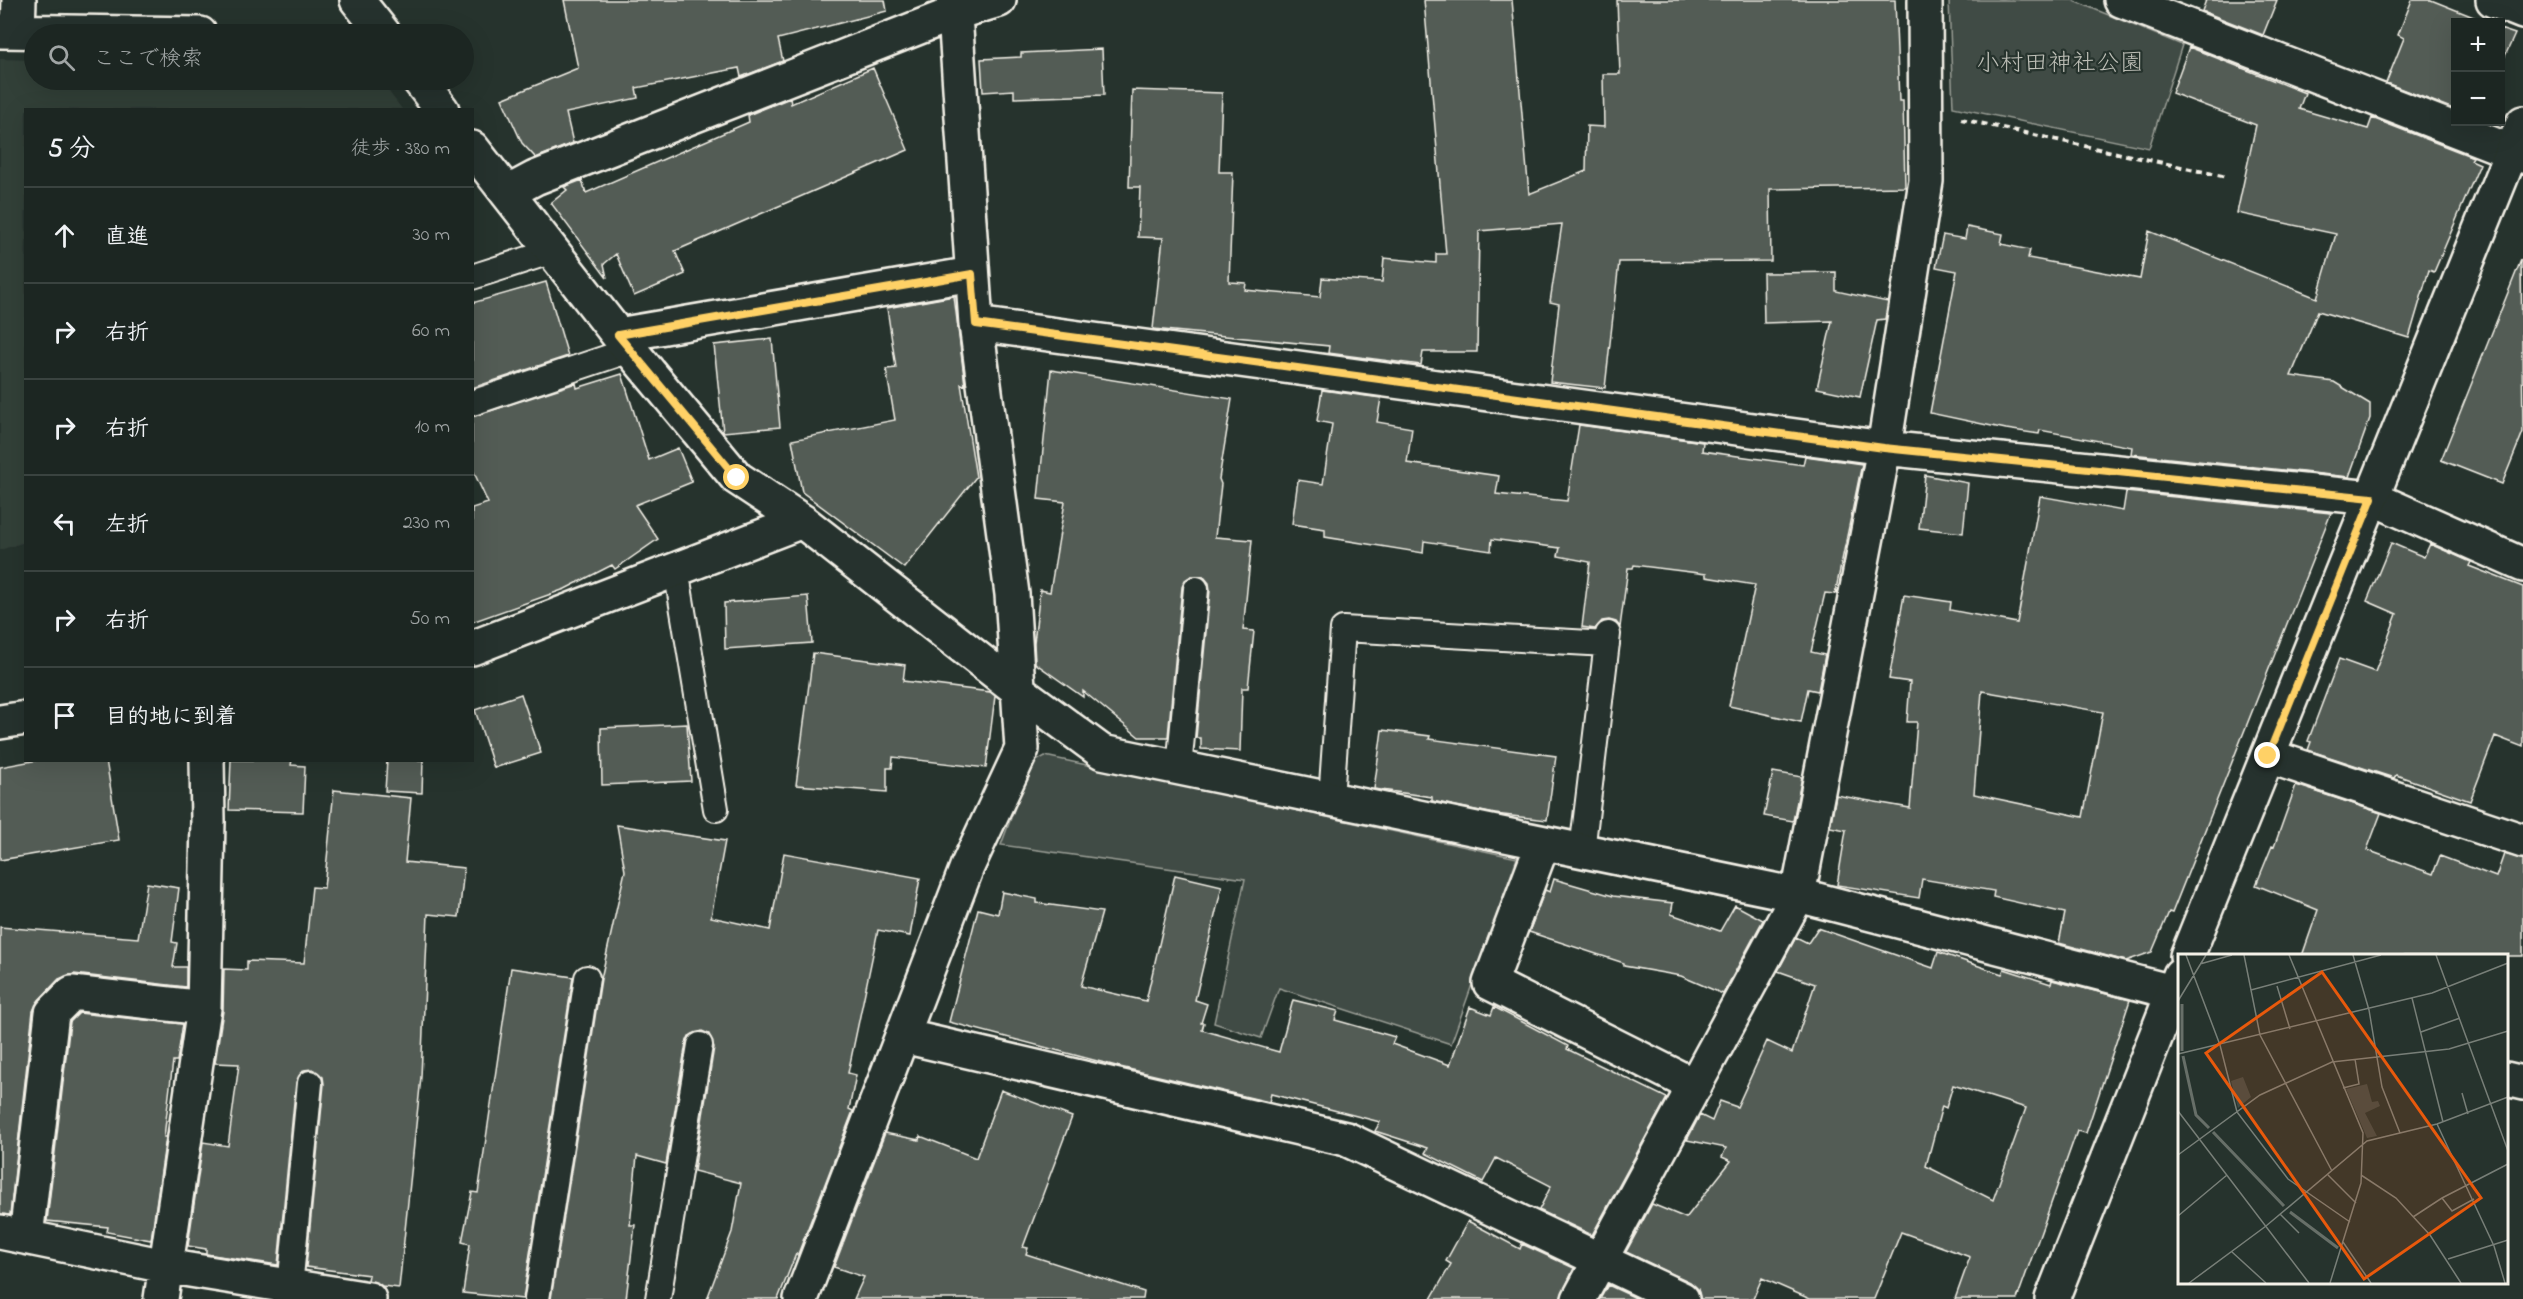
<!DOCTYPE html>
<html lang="ja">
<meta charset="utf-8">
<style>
:root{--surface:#1c2622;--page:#252e2a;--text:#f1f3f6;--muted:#a0a5a5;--line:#3a4340}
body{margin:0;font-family:"Indie Flower","Klee One",sans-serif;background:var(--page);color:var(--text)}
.controls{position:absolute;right:18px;top:18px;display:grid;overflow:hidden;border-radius:0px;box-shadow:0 6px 24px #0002}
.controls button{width:54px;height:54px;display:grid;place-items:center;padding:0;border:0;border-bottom:2px solid var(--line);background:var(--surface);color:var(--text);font:30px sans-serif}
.stop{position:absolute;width:18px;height:18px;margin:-14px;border:4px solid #ffd166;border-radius:50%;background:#fff}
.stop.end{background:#ffd166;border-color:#fff;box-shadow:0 2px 6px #0008}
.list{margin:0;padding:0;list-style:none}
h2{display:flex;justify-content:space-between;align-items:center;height:78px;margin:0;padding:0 24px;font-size:26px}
h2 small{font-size:20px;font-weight:400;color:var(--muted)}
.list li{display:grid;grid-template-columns:39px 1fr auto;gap:18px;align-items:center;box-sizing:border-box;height:96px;padding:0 24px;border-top:2px solid var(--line)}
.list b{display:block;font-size:22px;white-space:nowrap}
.list em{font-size:20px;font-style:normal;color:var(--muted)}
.icon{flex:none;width:33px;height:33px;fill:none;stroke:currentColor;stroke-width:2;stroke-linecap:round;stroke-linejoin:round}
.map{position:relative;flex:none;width:2523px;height:1299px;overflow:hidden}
.search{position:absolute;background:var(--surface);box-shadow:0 6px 24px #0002;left:24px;top:24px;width:450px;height:66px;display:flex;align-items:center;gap:15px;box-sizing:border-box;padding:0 21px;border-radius:33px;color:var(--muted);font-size:22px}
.panel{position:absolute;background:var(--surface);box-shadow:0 6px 24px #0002;left:24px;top:108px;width:450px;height:654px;border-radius:0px}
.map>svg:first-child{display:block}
.built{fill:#333f39}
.green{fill:#414b45;stroke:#9a9e96;stroke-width:1.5}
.building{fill:#525c55;stroke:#f4f1e8;stroke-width:1.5;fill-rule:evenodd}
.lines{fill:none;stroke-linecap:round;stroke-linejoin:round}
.service-casing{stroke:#f4f1e8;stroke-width:28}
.minor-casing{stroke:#f4f1e8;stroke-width:38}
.tertiary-casing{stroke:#f4f1e8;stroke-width:38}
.path{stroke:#f4f1e8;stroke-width:4;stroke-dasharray:6 4.5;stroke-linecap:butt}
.service{stroke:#26332d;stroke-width:24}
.minor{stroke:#26332d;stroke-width:33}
.tertiary{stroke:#26332d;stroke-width:33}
.route{stroke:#ffd166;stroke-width:8}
.labels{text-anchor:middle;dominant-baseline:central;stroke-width:4.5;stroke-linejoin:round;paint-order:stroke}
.park-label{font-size:24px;fill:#bebfb7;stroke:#26332d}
.inset-river{fill:none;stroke:#676f68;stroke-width:3}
.inset-road{fill:none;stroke:#787f78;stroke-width:1.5}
.view{fill:#e8590c;fill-opacity:0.15;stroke:#e8590c;stroke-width:3}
.inset-edge{fill:none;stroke:#f4f1e8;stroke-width:3}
</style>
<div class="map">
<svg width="2523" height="1299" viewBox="0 0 2523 1299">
<rect width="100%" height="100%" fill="#26332d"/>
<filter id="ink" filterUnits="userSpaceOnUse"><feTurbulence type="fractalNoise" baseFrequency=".0167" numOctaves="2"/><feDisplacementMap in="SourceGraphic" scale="12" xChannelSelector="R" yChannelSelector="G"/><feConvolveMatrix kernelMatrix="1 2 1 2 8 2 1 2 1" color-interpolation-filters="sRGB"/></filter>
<g filter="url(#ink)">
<!-- built -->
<path class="built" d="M 0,59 L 34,60 L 34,80 L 380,80 L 402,109 L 26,110 L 25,542 L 0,550 Z"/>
<!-- green -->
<path class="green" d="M 1949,0 L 2072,0 L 2182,45 L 2149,148 L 1953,107 Z
M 1045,756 L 1517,858 L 1451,1044 L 1279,988 L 1261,1038 L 1214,1023 L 1245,879 L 1001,845 L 1031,764 Z"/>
<!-- building -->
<path class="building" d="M 564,0 L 885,0 L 887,11 L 778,39 L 783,61 L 741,77 L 739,68 L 636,88 L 638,98 L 566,113 L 573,143 L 536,158 L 522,143 L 502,99 L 578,68 Z
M 1424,0 L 1512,0 L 1529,194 L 1586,171 L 1587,126 L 1604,127 L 1603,74 L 1620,74 L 1617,0 L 1895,0 L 1899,101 L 1903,101 L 1905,187 L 1770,189 L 1771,261 L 1619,262 L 1605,388 L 1550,382 L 1559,304 L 1550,302 L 1562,224 L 1479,231 L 1477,352 L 1423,352 L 1421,365 L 1328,353 L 1329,346 L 1153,329 L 1163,238 L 1138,237 L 1140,187 L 1129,187 L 1132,90 L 1222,93 L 1219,172 L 1233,172 L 1229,282 L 1246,283 L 1245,290 L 1320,297 L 1322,278 L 1382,282 L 1384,258 L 1436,263 L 1436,254 L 1446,254 Z
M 2206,0 L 2277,0 L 2263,35 L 2202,11 Z
M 2412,0 L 2431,0 L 2486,22 L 2456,22 L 2456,110 L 2386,83 L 2404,38 L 2398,35 Z
M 2500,29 L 2515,34 L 2500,67 Z
M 2189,47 L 2305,93 L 2299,109 L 2368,129 L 2372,118 L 2473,157 L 2471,160 L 2480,164 L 2434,272 L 2429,270 L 2409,338 L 2318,311 L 2291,376 L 2334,382 L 2370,404 L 2370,418 L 2349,477 L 2131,454 L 2132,447 L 2040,430 L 2039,434 L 2006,429 L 1930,413 L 1957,271 L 1936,267 L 1943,235 L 1965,239 L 1967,227 L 2003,234 L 2001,244 L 2030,250 L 2028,258 L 2140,279 L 2149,231 L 2317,298 L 2336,234 L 2237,213 L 2256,125 L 2172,93 Z
M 1102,49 L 1104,95 L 1014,98 L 1014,90 L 983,92 L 981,59 L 1021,57 L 1021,53 Z
M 873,68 L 908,150 L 675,251 L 685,274 L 634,296 L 616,254 L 604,264 L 607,278 L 551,203 L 567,190 L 564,187 L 582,180 L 586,193 L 749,122 L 748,115 L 790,98 L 791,104 Z
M 2521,260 L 2523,432 L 2502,484 L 2441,460 Z
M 1836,272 L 1836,291 L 1888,302 L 1885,319 L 1877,320 L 1860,397 L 1817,388 L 1832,321 L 1764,323 L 1763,273 Z
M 546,282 L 568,356 L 472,388 L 472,303 Z
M 954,296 L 965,385 L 961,384 L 976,477 L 904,568 L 802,492 L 792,440 L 895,420 L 886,369 L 896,368 L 887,308 Z
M 772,339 L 780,427 L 723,432 L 714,345 Z
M 1051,370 L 1232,399 L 1219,479 L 1221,484 L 1215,537 L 1252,540 L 1243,630 L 1254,631 L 1248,688 L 1242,688 L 1240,751 L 1201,749 L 1201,738 L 1196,738 L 1210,590 L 1209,583 L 1204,577 L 1191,576 L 1185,580 L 1182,587 L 1168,737 L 1139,737 L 1083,691 L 1083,697 L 1035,663 L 1034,643 L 1040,590 L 1050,592 L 1065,502 L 1038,499 Z
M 622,374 L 649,460 L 678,448 L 692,482 L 635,505 L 658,539 L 615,569 L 612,565 L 565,589 L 472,622 L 472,508 L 488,503 L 472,468 L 472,417 L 576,383 L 577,388 Z
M 1322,390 L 1381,398 L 1377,422 L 1412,428 L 1407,463 L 1499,476 L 1496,494 L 1567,501 L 1579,425 L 1703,442 L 1702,451 L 1803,465 L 1805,456 L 1862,464 L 1835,594 L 1825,593 L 1811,652 L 1825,655 L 1818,691 L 1808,689 L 1801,722 L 1729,706 L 1755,585 L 1706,577 L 1706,574 L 1634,565 L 1633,568 L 1628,568 L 1620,627 L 1616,622 L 1609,620 L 1602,621 L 1595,629 L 1582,627 L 1590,562 L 1558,556 L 1560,548 L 1492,539 L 1491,551 L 1424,541 L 1423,553 L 1325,537 L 1325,529 L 1292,524 L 1298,480 L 1323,484 L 1332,424 L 1317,421 Z
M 1925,475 L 1968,483 L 1963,533 L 1919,528 Z
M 2126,492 L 2331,513 L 2172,913 L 2169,912 L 2152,952 L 2126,961 L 2059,943 L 2065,913 L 1993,897 L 1994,891 L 1922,879 L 1919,898 L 1837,885 L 1846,830 L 1830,827 L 1836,795 L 1910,808 L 1917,722 L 1907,722 L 1910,682 L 1889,679 L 1904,595 L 1951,602 L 1950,610 L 2017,623 L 2040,496 L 2123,511 ZM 1982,691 L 2103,712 L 2083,817 L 1974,794 Z
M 2391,543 L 2424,557 L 2430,544 L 2471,562 L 2469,566 L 2523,587 L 2523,747 L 2495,736 L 2470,801 L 2396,775 L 2394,778 L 2308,750 L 2311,742 L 2308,741 L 2339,659 L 2375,672 L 2397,614 L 2367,601 Z
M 808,596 L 812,643 L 725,649 L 724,603 Z
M 813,653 L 905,665 L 903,681 L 990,692 L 995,696 L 986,768 L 893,757 L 892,768 L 887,768 L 887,792 L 796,785 Z
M 521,694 L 541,753 L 494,768 L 475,710 Z
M 687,724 L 691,781 L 602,785 L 601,728 Z
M 1382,730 L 1430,736 L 1429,739 L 1556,756 L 1547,820 L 1495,814 L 1432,801 L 1432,797 L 1374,789 Z
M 38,760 L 106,760 L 119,840 L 0,860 L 0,767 Z
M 231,760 L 292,760 L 291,765 L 305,766 L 303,812 L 229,810 Z
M 387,760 L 423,760 L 422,793 L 385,791 Z
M 1773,772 L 1802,777 L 1793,821 L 1764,816 Z
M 2296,785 L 2381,813 L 2367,850 L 2433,874 L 2440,856 L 2496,877 L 2504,854 L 2523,859 L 2523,956 L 2302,956 L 2318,910 L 2256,885 L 2272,846 L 2274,847 Z
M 334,790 L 411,798 L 405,862 L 464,868 L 459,917 L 428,914 L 421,1077 L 399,1288 L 382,1286 L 368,1280 L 369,1275 L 306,1267 L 324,1084 L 323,1077 L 312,1069 L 304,1070 L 296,1082 L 278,1265 L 206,1254 L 206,1249 L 188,1246 L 203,1142 L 228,1146 L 239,1064 L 215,1063 L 223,1011 L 224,969 L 247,970 L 247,961 L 304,963 L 312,887 L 324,888 Z
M 617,825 L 725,841 L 711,917 L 770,930 L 784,853 L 920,878 L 910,936 L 878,930 L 848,1073 L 856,1075 L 849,1109 L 853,1111 L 798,1254 L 796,1254 L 778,1299 L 707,1299 L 732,1232 L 741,1183 L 694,1171 L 714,1047 L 709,1034 L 702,1031 L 689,1036 L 686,1043 L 666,1164 L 637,1156 L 630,1225 L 635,1225 L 626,1299 L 551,1299 L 601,979 L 625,871 Z
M 1175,875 L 1222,886 L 1195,1000 L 1207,1004 L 1201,1023 L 1204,1023 L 1202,1030 L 1279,1052 L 1293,1000 L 1338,1011 L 1335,1020 L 1395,1037 L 1392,1044 L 1450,1065 L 1470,1007 L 1491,1015 L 1494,1007 L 1568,1046 L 1567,1049 L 1667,1098 L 1592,1235 L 1539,1210 L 1551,1186 L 1496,1158 L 1483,1182 L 1425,1153 L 1428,1148 L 1375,1131 L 1380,1122 L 1271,1094 L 1269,1102 L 1120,1067 L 949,1022 L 978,909 L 998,914 L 1002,892 L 1037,899 L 1037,903 L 1102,912 L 1081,986 L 1146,1001 Z
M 1554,879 L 1613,896 L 1673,903 L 1671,914 L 1720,931 L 1735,905 L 1763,920 L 1723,994 L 1681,976 L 1624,966 L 1624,963 L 1529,932 L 1545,890 L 1550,892 Z
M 147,883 L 179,888 L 172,942 L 177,943 L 173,967 L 186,967 L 186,987 L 74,974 L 59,979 L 39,1000 L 33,1011 L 10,1215 L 0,1214 L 0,927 L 138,938 Z
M 1818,928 L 1933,968 L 1938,952 L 2002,974 L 2004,969 L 2051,984 L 2052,980 L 2130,1000 L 2086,1133 L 2077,1131 L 2017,1299 L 1955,1299 L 1970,1257 L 1901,1232 L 1874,1299 L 1810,1299 L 1762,1278 L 1753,1299 L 1700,1299 L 1698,1289 L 1690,1282 L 1626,1252 L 1652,1204 L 1686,1218 L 1731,1161 L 1722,1157 L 1726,1148 L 1687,1140 L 1700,1115 L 1712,1121 L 1720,1101 L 1737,1107 L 1767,1041 L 1792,1053 L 1815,984 L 1778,971 L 1796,937 L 1808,943 ZM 1953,1085 L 2026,1108 L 1993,1200 L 1926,1166 L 1942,1106 L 1946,1108 Z
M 511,968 L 573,977 L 523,1299 L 463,1293 L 470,1244 L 462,1242 L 472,1192 L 478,1193 Z
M 79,1013 L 183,1024 L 177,1061 L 173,1061 L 164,1137 L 166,1137 L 151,1240 L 107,1232 L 108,1227 L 47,1221 L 70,1022 Z
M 1001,1090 L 1072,1117 L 1023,1247 L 1028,1248 L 1026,1254 L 1144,1292 L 1143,1299 L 854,1299 L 864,1277 L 834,1267 L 885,1133 L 919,1140 L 920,1136 L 976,1158 Z
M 1468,1221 L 1520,1249 L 1522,1244 L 1574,1268 L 1560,1299 L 1431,1299 L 1451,1264 L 1446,1261 Z
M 1608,1285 L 1638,1299 L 1600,1299 Z"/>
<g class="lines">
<!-- service casing -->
<g class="service-casing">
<path id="service" d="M 472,277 L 553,251
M 472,403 L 630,350
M 676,569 L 716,809
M 1179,768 L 1196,589
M 1331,799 L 1343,629 L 1607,644
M 1582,851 L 1608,634
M 290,1287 L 310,1083
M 537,1299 L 587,978
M 658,1299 L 700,1045"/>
</g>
<!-- minor casing -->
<g class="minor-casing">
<path id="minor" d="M 357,0 L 384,34
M 2121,0 L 2523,156
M 2493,0 L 2523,12
M 0,31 L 200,34
M 18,31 L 19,0
M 419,80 L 442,110
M 472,148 L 618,335 L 737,478 L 802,521 L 1018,690 L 1102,752 L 1798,895 L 2180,994
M 507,193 L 535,178 L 955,13 L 999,0
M 976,324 L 1884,448 L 2372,498 L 2523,565
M 618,335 L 972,274
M 472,648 L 802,521
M 0,722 L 26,718
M 2268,756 L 2523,841
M 1543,843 L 1490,983 L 1695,1086
M 903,1036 L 1346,1139 L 1682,1299
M 2506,1079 L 2523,1083
M 0,1232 L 165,1266 L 369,1299
M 26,1237 L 52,1013 L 72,993 L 204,1008
M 161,1299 L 204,1008 L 208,821 L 207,760
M 801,1299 L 967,867 L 1022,749 L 1012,594 L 976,324 L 954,0
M 1579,1299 L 1798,895 L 1884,448 L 1926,181 L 1925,0"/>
</g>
<!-- tertiary casing -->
<g class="tertiary-casing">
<path id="tertiary" d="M 2187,956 L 2523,123
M 2052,1299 L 2180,975"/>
</g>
<!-- path -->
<path class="path" d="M 1961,119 L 2227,177"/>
<!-- service -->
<use href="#service" class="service"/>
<!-- minor -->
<use href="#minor" class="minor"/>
<!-- tertiary -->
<use href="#tertiary" class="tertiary"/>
</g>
</g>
<g class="lines" filter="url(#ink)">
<!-- route -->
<path class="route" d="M 737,478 L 618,335 L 972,274 L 976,324 L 1884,448 L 2372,498 L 2268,756"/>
</g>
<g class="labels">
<!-- park labels -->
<g class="park-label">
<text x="2060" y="64">小村田神社公園</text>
</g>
</g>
<!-- overview -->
<g transform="translate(2178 954)">
<rect width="330" height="330" fill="#26332d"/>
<path d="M 65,123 L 73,143 L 60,154 L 53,127 ZM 189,130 L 194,148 L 200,147 L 202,152 L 187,159 L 199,182 L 189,184 L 168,135 Z" fill="#414b45"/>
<path class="inset-river" d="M 4,50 L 4,97M 5,102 L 18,161 L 31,174M 35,178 L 106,252M 112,258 L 160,294"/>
<path class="inset-road" d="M 8,1 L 42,91 L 59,158 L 110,225 L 172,268M 66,1 L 82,81 L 154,217M 111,1 L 185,179 L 183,229 L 152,329M 175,1 L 191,56 L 204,133 L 222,179M 258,1 L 330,197M 22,10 L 54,1M 99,32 L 112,75M 73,36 L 203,1M 234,44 L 265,168M 0,47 L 28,1M 243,78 L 282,64M 0,100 L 254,39 L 330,9M 165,134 L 181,130 L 177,105M 284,139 L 290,160M 0,157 L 131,329M 259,170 L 316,292 L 327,329M 0,201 L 82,141 L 154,108 L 271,95 L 330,77M 150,221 L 178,249M 183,221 L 218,244 L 252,281 L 283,329M 264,244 L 274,257 L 296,245M 102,260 L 121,279M 0,262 L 49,221M 235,263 L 264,244 L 330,210M 165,288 L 193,329M 54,298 L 88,329M 270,305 L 330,286M 11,329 L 88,272 L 189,187 L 259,170 L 330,143"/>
<path class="view" d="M 144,18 L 303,244 L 186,325 L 28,99 Z"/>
<rect width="330" height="330" class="inset-edge"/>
</g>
</svg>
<div class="controls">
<button>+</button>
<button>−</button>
</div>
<div class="stop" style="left:737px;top:478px"></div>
<div class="stop end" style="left:2268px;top:756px"></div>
<div class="search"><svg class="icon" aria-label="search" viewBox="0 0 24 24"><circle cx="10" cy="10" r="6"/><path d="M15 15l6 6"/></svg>ここで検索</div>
<section class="panel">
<h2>5 分<small>徒歩 · 380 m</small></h2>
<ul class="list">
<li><svg class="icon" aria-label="ahead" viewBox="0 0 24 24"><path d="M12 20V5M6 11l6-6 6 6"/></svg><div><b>直進</b></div><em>30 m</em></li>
<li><svg class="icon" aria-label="right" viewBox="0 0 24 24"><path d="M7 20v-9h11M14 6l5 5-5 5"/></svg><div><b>右折</b></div><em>60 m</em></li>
<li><svg class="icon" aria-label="right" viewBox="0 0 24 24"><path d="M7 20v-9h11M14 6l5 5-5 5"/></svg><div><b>右折</b></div><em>10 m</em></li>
<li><svg class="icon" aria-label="left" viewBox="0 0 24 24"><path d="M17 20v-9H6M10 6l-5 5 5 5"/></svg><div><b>左折</b></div><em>230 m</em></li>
<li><svg class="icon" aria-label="right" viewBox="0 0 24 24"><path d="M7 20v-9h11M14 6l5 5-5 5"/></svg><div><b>右折</b></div><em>50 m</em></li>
<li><svg class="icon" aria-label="arrive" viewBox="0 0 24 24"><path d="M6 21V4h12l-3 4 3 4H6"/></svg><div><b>目的地に到着</b></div></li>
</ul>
</section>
</div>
